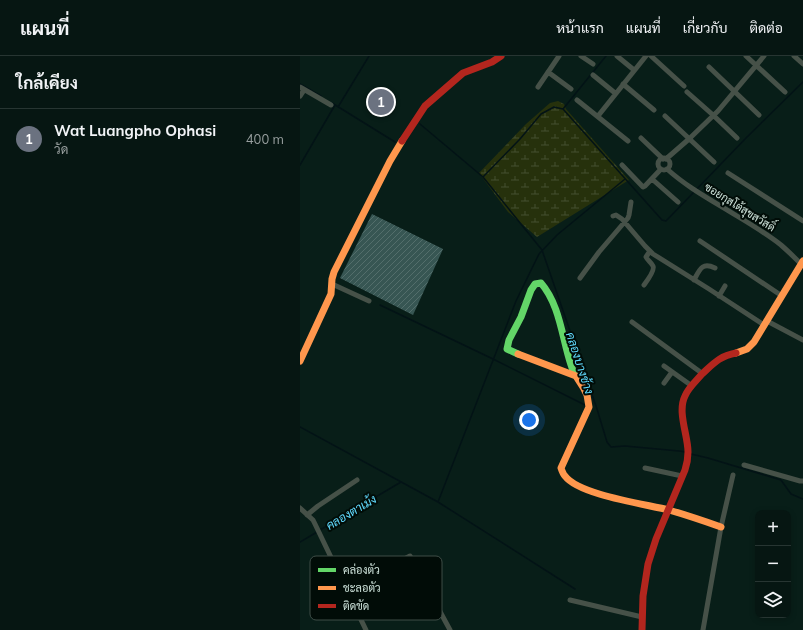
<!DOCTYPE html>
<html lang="th">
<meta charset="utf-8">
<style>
:root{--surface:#061612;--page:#142320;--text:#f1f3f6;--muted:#989f9f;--line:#273532;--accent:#0b8043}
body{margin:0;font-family:Mulish,Sarabun,sans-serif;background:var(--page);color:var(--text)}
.controls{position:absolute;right:12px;bottom:12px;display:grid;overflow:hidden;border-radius:8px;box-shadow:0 2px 6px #0003}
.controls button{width:36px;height:36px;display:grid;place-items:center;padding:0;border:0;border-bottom:1px solid var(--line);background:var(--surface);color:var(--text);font:20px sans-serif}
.you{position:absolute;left:229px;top:364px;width:14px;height:14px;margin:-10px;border:3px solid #fff;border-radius:50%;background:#1a73e8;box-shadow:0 0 0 6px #1a73e833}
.badge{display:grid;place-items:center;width:26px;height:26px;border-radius:50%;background:var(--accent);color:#fff;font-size:13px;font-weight:700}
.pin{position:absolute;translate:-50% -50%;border:2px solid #fff;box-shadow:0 1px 4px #0006}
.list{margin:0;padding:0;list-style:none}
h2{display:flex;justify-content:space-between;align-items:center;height:52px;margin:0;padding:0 16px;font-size:17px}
h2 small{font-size:13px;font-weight:400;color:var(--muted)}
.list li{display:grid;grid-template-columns:26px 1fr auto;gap:12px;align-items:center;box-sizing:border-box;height:60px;padding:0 16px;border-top:1px solid var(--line)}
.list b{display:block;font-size:15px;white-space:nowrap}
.list p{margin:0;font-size:13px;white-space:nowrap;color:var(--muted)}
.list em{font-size:13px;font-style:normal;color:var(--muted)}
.icon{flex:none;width:22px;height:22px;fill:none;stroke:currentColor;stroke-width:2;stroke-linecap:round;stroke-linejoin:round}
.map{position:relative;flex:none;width:503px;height:574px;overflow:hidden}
header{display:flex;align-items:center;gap:24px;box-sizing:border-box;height:56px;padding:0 20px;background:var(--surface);border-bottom:1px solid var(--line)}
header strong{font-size:19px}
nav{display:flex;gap:22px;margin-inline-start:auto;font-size:14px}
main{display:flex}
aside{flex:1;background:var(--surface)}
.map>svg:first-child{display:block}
.wetland{fill:url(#wetland-marsh)}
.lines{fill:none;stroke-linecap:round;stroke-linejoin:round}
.stream{stroke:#031316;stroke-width:1.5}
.building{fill:url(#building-hatch)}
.street{stroke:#465148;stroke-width:5}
.fast{stroke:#63d668;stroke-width:7}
.slow{stroke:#ff974d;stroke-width:7}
.jam{stroke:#b3261e;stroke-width:7}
.labels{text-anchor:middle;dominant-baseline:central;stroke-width:4;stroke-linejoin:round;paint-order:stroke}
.street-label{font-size:11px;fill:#cfe4dc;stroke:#010c07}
.water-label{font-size:12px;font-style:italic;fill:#60dbff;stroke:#010c07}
.key{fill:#010c07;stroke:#3f4d47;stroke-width:1}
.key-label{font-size:11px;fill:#cfe4dc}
</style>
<header>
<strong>แผนที่</strong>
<nav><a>หน้าแรก</a><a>แผนที่</a><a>เกี่ยวกับ</a><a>ติดต่อ</a></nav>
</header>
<main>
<aside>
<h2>ใกล้เคียง<small></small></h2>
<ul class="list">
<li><span class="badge" style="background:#6b7280">1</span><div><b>Wat Luangpho Ophasi</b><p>วัด</p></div><em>400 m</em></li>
</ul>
</aside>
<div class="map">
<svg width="503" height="574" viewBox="0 0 503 574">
<defs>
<pattern id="wetland-marsh" width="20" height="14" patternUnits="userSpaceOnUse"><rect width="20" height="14" fill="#26310c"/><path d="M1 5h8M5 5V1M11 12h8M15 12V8" fill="none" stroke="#444f2f"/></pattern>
<pattern id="building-hatch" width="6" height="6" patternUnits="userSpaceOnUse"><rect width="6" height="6" fill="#375653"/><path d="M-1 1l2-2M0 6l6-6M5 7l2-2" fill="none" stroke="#536e6b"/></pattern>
</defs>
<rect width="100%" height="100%" fill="#081e18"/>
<!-- wetland -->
<path class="wetland" d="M 258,45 L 264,48 L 266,53 L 329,124 L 237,181 L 208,156 L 179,117 L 226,68 L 250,47 Z"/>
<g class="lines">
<!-- stream -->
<path class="stream" d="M 0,28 L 21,40
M 32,47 L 95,86
M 38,51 L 69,0
M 263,53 L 362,164 L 366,165 L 446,82 L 503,26
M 120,68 L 183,121 L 242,194 L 297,353 L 307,386 L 311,391 L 325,390 L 379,395 L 386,396
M 0,109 L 35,49
M 183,121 L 220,83 L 241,58 L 254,51 L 263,53 L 306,0
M 80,249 L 193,303 L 287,350
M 0,371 L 138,446 L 275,533
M 391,398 L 408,402 L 481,424 L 491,438 L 503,443
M 138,446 L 216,245 L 239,198 L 257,179 L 325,123
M 20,474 L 101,426
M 0,486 L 17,476"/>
</g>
<!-- building -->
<path class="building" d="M 72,158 L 143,193 L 113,259 L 40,222 Z"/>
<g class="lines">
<!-- street -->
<path class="street" d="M 281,0 L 293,8
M 317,0 L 334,14
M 351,0 L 384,30
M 446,0 L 485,36
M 494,0 L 503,8
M 409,11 L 459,59
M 248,16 L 271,33
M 293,19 L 315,37
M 323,28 L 354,54
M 0,31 L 31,49
M 238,31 L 259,0
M 387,36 L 413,59 L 437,82
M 0,40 L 4,34
M 277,44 L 328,85
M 298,60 L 346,0
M 365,60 L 414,106
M 341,82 L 363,103
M358 108a6 6 0 1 1 12 0a6 6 0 1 1-12 0Z
M 366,103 L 389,83 L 418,55 L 464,0
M 322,109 L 343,131 L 345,130 L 361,113
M 367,113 C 388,132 413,145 437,160 C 452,169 467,178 481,189 C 488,195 495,202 501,208
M 428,117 L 503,165
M 352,123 L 378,146
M 313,160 L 316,159 L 322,163 L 345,190 L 353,198 L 409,233 L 464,269
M 400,185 L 482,240
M 280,222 L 299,196 L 328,162 L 329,159 L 331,146
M 394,224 C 400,213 402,206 415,212
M 32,228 L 69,245
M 344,229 C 347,225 355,214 353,210 C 351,206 348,205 346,201 L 350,195
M 419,240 L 425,230
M 467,265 L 503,284
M 332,266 L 403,318
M 364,310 L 392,330
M 364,327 L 372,316
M 444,409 L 500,425 L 503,425
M 345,412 L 382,420
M 0,452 L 13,464 L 15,468 L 66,574
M 7,459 L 18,450 L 57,424
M 46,533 L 110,500 L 150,574
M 270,544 L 342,561
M 403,574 L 421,471 L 433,419"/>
<!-- fast -->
<path class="fast" d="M 218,298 L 207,293 L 209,284 L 221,261 L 231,234 L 235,228 L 241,227 C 260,249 262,282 271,309 C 272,313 274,316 276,320"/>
<!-- slow -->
<path class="slow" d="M 436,297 L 447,293 L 454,286 L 503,205
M 218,298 L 276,320 L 283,331 L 287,339 L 289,351 L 261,412 C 262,415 263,418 265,420 C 279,439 345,448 369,454 C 386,459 404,465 421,471
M 0,305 L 31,238 L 32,223 L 34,216 L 90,105 L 102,85"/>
<!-- jam -->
<path class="jam" d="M 102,85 L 125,50 L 163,17 L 192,6 L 201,0
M 342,574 L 343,540 L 348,508 L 356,483 L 385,414 C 387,408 388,402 388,396 C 388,379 377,356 385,340 C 388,332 396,325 402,318 C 414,307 420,300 436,297"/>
</g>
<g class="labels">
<!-- street labels -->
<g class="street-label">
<text transform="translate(440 151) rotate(32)">ซอยกุสโต้สุขสวัสดิ์</text>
</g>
<!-- water labels -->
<g class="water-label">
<text transform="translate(280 307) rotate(72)">คลองบางช้าง</text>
<text transform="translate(51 456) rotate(-31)">คลองตาเม้ง</text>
</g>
</g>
<!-- legend -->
<rect x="10" y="500" width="132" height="64" rx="6" class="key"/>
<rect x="18" y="512" width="18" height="4" fill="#63d668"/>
<rect x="18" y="530" width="18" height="4" fill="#ff974d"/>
<rect x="18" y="548" width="18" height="4" fill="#b3261e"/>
<g class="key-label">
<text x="43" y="518">คล่องตัว</text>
<text x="43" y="536">ชะลอตัว</text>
<text x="43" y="554">ติดขัด</text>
</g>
</svg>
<div class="controls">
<button>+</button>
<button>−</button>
<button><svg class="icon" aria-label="layers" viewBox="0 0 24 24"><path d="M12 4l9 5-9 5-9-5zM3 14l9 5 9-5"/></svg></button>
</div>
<div class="you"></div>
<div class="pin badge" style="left:81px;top:46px;background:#6b7280">1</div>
</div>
</main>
